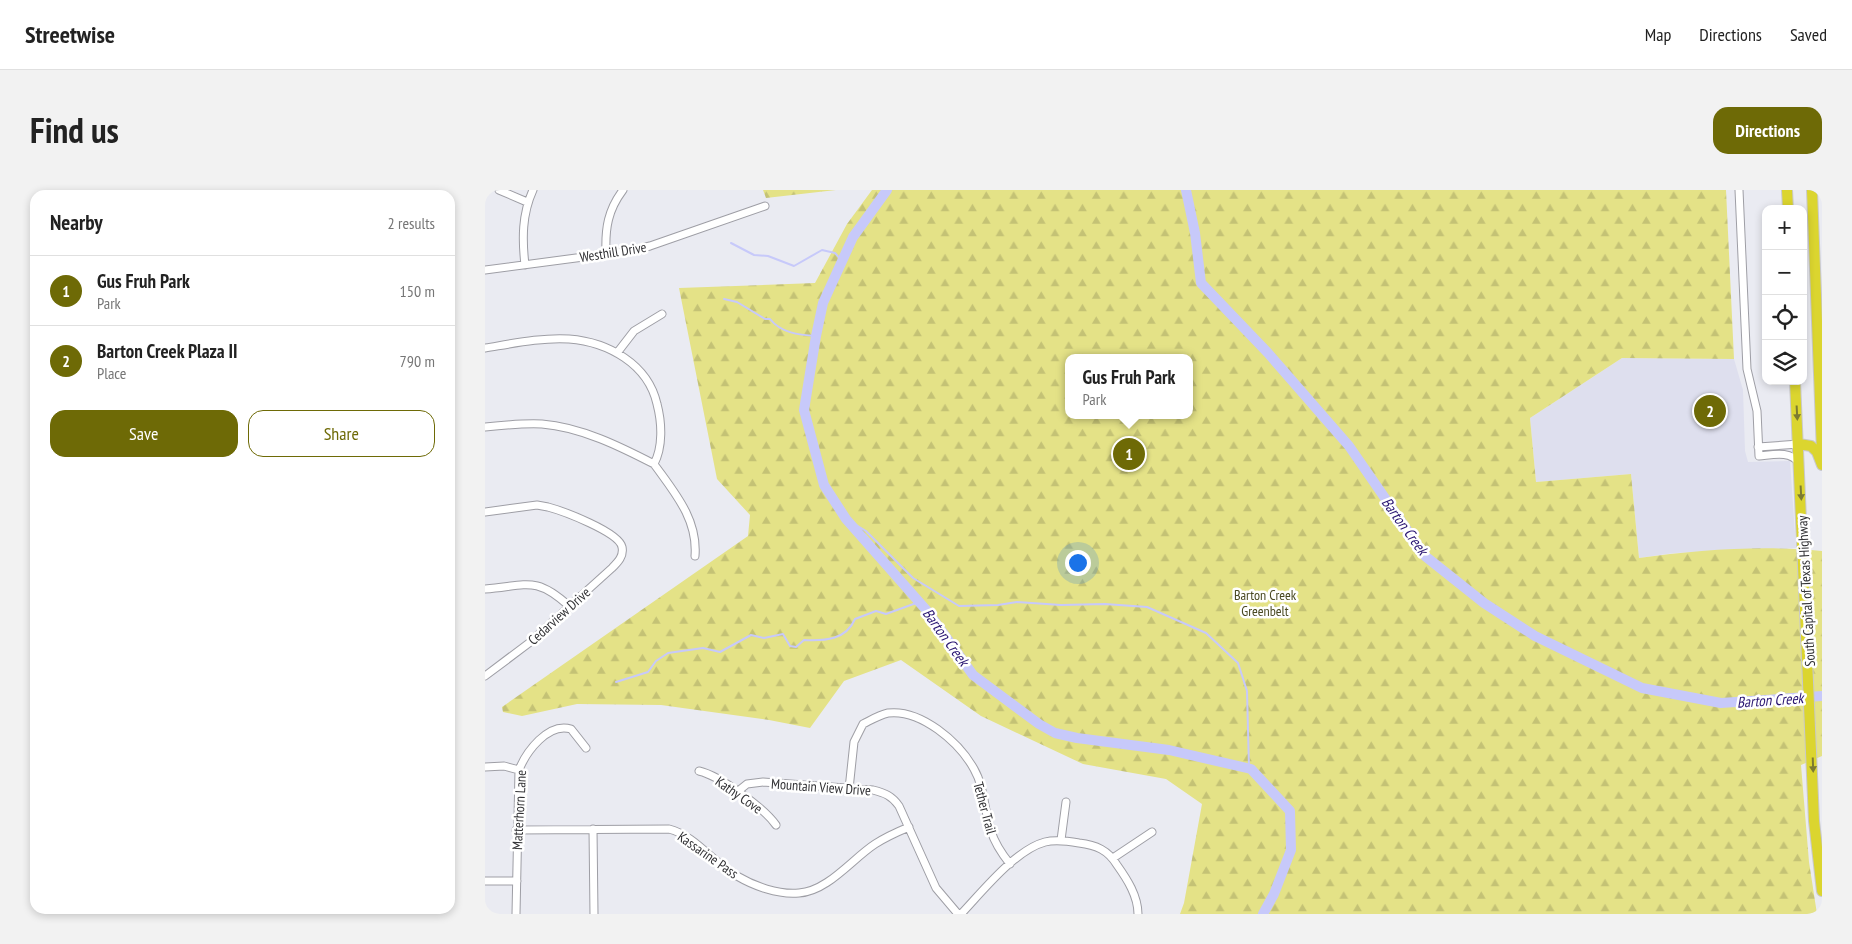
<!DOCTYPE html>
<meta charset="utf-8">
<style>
:root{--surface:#fff;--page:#f2f2f2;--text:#222;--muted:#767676;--line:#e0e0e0;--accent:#6e6a06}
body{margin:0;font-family:"PT Sans Narrow",sans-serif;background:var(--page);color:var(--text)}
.controls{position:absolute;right:15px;top:15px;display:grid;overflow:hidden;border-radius:10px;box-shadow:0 2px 8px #0003}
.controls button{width:45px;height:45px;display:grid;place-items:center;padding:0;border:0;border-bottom:1px solid var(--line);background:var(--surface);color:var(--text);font:25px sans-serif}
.you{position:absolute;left:592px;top:372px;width:18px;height:18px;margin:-12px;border:4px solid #fff;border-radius:50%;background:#1a73e8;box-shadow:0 0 0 8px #1a73e833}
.badge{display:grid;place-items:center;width:32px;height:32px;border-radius:50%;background:var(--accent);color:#fff;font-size:16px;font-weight:700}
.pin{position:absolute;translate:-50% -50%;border:2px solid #fff;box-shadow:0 1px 5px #0006}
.popup{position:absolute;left:580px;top:164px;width:128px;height:65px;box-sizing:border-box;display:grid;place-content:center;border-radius:10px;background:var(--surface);filter:drop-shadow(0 1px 4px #0005);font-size:16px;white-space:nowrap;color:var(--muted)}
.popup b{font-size:19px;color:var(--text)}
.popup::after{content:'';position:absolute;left:50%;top:100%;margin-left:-10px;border:10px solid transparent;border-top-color:var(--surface)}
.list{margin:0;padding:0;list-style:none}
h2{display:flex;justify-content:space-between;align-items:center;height:65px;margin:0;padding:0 20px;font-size:21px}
h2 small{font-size:16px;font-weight:400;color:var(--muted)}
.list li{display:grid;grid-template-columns:32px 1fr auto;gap:15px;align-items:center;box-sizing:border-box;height:70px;padding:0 20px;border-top:1px solid var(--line)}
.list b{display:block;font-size:19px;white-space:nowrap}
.list p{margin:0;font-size:16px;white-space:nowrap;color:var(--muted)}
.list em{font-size:16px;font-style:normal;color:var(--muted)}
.actions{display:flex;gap:10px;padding:15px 20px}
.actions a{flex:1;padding:11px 0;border:1px solid var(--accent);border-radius:15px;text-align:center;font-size:18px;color:var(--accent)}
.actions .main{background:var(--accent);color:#fff}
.icon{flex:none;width:28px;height:28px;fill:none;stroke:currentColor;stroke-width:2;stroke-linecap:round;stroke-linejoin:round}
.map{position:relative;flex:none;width:1337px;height:724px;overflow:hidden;border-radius:15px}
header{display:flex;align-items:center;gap:30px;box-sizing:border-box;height:70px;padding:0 25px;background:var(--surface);border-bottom:1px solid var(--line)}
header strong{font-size:24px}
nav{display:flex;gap:28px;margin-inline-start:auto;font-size:18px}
.intro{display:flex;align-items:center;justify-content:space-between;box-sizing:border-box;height:120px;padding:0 30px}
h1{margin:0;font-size:35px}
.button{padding:12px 22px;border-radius:15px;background:var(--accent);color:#fff;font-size:18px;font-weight:700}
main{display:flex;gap:30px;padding:0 30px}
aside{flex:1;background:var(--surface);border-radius:15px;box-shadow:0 2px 8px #0003}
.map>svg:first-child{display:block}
.built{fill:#dedfee}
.forest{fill:url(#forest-firs);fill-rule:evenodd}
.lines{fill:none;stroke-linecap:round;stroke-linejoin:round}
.stream{stroke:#c7c9fa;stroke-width:2}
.river{stroke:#c7c9fa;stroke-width:10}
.minor-casing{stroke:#9e9ea5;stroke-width:9}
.highway-casing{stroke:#c9c9ca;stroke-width:12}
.minor{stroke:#fff;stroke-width:7}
.highway{stroke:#dbd52f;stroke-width:10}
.oneway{fill:#7d7b32}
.labels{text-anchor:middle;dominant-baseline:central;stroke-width:5;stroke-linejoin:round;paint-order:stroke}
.street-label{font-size:14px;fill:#313134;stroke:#fff}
.park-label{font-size:14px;fill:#494821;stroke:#fff}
.water-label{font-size:15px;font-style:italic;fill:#2a1672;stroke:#fff}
</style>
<header>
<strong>Streetwise</strong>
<nav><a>Map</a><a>Directions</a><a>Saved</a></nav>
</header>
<div class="intro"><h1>Find us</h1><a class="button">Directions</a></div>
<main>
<aside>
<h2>Nearby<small>2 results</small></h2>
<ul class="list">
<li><span class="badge">1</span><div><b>Gus Fruh Park</b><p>Park</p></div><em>150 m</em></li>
<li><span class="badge">2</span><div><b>Barton Creek Plaza II</b><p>Place</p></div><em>790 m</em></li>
</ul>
<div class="actions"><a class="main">Save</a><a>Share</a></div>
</aside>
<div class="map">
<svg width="1337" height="724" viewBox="0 0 1337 724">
<defs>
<pattern id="forest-firs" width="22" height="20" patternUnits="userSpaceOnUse" patternTransform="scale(1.25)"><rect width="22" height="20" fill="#e4e287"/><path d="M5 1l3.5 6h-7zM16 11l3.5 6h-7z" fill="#c4c275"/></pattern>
</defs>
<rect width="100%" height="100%" fill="#eaebf2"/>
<!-- built -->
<path class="built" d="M 1137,168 L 1249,169 L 1258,200 L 1260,261 L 1263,272 L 1305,271 L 1311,358 L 1189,363 L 1154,368 L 1146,284 L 1051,292 L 1045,228 Z"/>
<!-- forest -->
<path class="forest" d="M 278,0 L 351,0 L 281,8 Z
M 387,0 L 1241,0 L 1249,169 L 1137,168 L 1045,228 L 1051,292 L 1146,284 L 1154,368 C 1213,360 1277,355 1337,361 L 1337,566 L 1316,575 L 1324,672 L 1332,724 L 695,724 L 699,713 L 717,614 L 681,589 L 598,574 L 496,526 L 416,470 L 359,491 L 325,538 L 284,530 L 176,515 L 92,514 L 37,526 L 18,522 L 17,517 L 263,346 L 265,325 L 232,289 L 194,98 L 330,93 L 362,34 ZM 584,168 L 704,168 L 704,225 L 584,225 Z"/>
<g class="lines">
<!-- stream -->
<path class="stream" d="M 246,53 L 269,65 L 283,66 L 309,76 L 337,60 L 350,63 L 357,71
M 239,109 L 252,112 L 280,129 L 285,129 C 296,143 314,145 331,146
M 361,329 L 381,341 L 428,388 L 474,416 L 513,415 L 532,412 L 576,415 L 620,414 L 662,417 L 721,443 L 753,473 L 762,501 L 764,578
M 131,492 L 163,482 L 171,471 L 183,463 L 218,458 L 235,462 L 266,445 L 279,448 L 298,444 L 305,456 L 311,457 L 319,450 C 340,451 361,450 370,429 L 391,421 L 401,424 L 434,412"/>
<!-- river -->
<path class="river" d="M 402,0 L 368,47 L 338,113 L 331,146 L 319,220 L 339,295 L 361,329 L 443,422 L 488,485 L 554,534 L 570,543 L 592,548 L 684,560 L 766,579 L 805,621 L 806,660 L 789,704 L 778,724
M 701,0 L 710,43 L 716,93 L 783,163 L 864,256 L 940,366 L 999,413 L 1050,446 L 1157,498 L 1236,513 L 1337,506"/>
<!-- minor casing -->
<g class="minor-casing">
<path id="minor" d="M 14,0 L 42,12
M 1254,0 L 1262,179 L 1272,221 L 1274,266 C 1287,265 1305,260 1314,273
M 121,63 C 120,38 123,20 138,0
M 40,75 C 37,49 37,24 48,0
M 0,80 L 144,61 L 165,56 L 280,16
M 0,158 C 25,154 59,147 84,149 C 123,152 163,174 172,214 C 177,233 178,257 169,274 C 189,302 213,329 210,366
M 132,163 L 149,141 L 177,124
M 0,237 C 19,235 38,233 57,234 C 96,237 136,257 169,274
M 1273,257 L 1314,254
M 0,322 L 52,315 L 63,317 C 78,321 134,342 137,357 C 139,366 133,372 127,378 L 44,453 L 0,486
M 0,399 C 41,396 50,385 84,416
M 0,577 L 19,576 L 34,580
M 214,581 C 235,586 278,617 291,635
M 364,599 L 369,552 L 378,534 C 386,530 394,525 403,523 C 436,519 474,552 489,579 C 500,598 499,621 506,641 C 510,654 517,664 525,674
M 252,602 L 262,594 L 278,592 L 388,600 C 400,603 407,606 414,616 L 451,698 L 473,724
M 108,639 L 109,724
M 31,640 L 184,639 C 211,646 227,672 252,686 C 269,696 293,705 314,703 C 343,701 367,669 390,654 C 401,647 412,642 424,637
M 576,650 L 581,612
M 628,668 L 667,642
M 0,691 L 32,691
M 31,724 L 34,580 C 41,562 63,532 86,539 L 101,558
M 476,724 C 497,702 530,660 560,652 C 571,649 583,651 594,653 C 611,655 623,660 632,675 C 642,689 653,706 653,724"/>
</g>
<!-- highway casing -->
<g class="highway-casing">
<path id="highway" d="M 1302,0 L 1303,19
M 1327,0 L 1337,263
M 1310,191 L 1329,631 L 1337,701
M 1314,254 L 1326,256 L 1332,262 L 1337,275"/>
</g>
<!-- minor -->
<use href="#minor" class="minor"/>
<!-- highway -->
<use href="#highway" class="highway"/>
</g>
<!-- one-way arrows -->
<defs><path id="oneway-solid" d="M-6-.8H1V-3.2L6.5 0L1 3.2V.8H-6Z" transform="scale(1.25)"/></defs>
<g class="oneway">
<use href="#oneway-solid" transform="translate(1312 223) rotate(87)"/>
<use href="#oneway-solid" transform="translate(1316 303) rotate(87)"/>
<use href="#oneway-solid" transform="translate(1328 575) rotate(88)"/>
</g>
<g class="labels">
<!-- street labels -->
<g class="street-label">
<text transform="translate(128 62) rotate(-9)">Westhill Drive</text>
<text transform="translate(1321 401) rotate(-93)">South Capital of Texas Highway</text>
<text transform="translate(74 426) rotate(-42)">Cedarview Drive</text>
<text transform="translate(336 597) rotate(4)">Mountain View Drive</text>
<text transform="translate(254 605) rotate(35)">Kathy Cove</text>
<text transform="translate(500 618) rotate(75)">Tether Trail</text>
<text transform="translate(34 620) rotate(-87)">Matterhorn Lane</text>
<text transform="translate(223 665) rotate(35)">Kassarine Pass</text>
</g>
<!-- park labels -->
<g class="park-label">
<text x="780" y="405">Barton Creek<tspan x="780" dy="16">Greenbelt</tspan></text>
</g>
<!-- water labels -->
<g class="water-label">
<text transform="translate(920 336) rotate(54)">Barton Creek</text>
<text transform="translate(461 447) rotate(54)">Barton Creek</text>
<text transform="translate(1285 510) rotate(-4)">Barton Creek</text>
</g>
</g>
</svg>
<div class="controls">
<button>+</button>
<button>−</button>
<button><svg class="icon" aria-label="locate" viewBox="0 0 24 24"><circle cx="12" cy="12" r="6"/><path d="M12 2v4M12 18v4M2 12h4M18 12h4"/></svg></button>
<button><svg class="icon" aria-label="layers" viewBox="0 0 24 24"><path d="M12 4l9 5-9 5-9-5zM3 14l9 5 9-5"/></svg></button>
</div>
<div class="you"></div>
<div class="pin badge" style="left:644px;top:264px">1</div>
<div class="popup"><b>Gus Fruh Park</b>Park</div>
<div class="pin badge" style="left:1225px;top:221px">2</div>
</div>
</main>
